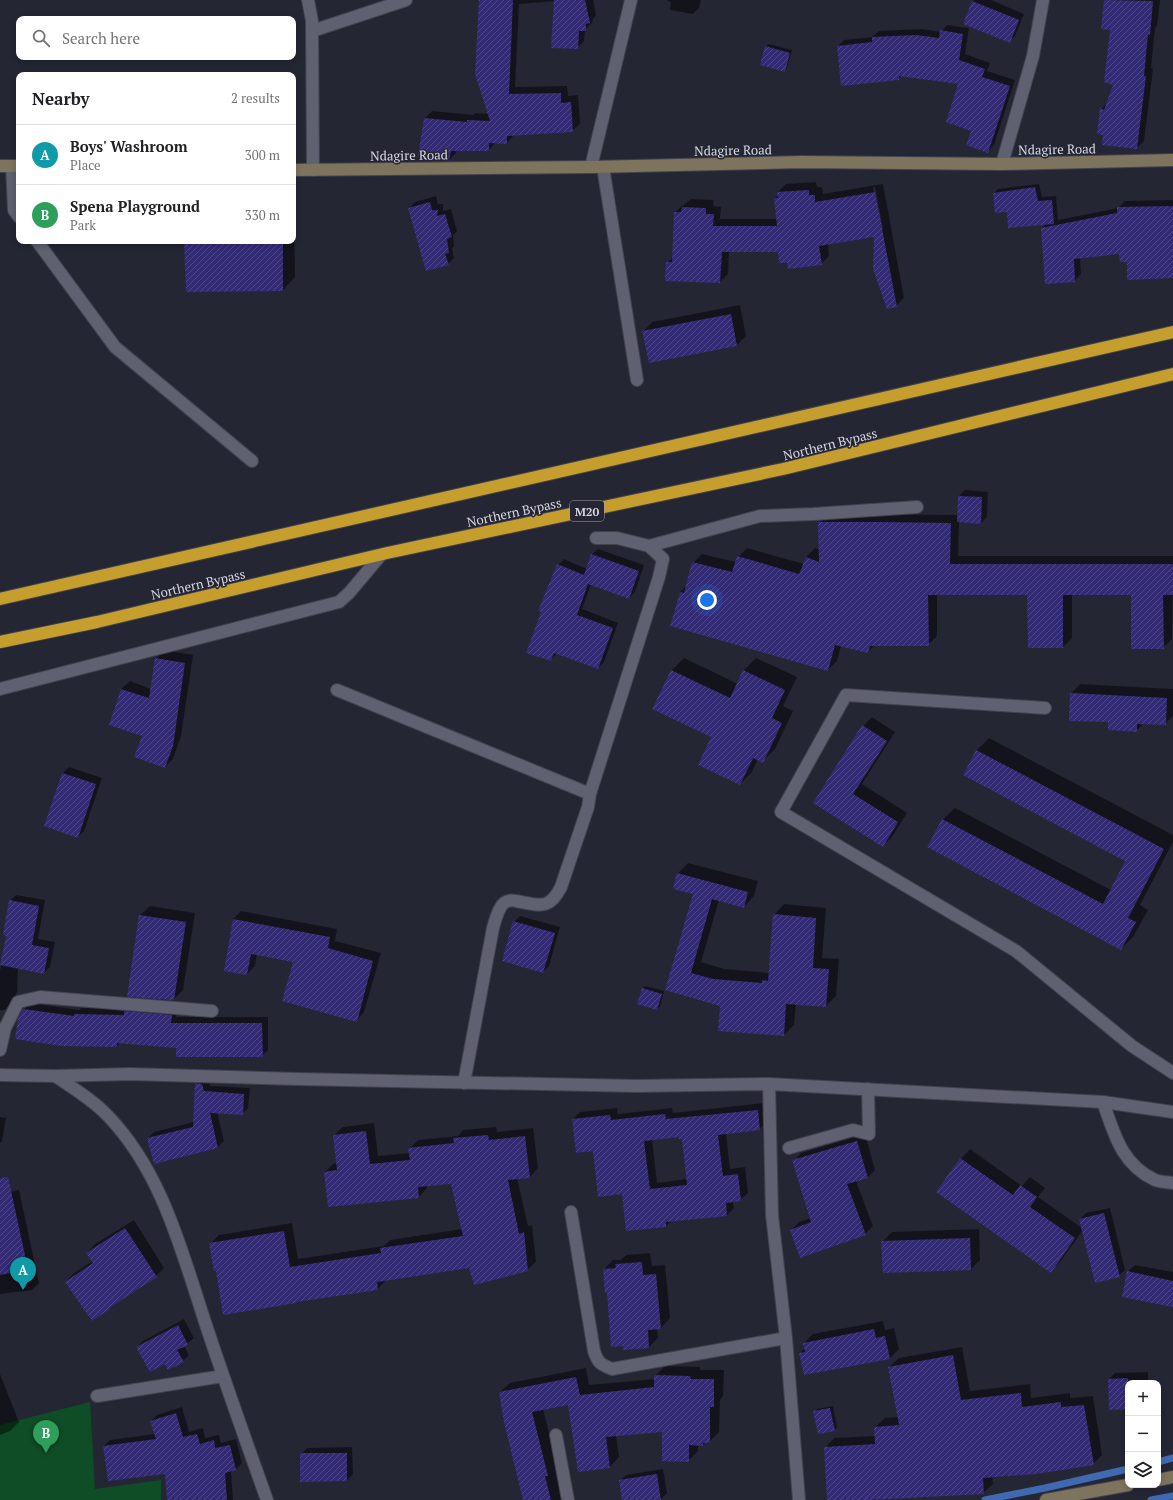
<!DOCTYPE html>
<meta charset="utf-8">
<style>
:root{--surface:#fff;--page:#f6f6f6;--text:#202124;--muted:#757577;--line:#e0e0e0;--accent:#7c3aed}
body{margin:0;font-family:"PT Serif",serif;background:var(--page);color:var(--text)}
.controls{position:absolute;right:12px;bottom:12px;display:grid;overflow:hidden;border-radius:8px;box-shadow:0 2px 6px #0003}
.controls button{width:36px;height:36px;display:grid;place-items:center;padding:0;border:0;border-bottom:1px solid var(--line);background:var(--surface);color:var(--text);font:20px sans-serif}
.you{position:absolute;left:707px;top:600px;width:14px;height:14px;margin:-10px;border:3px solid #fff;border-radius:50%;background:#1a73e8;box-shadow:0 0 0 6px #1a73e833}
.badge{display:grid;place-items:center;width:26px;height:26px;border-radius:50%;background:var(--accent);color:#fff;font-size:13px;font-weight:700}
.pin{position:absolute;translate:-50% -33px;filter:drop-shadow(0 1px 2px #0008)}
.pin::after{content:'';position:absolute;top:21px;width:14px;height:12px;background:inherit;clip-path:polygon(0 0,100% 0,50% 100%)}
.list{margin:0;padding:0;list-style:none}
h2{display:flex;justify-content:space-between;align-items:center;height:52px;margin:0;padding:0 16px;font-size:17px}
h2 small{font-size:13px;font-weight:400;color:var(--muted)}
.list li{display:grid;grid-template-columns:26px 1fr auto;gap:12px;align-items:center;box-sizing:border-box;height:60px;padding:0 16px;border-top:1px solid var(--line)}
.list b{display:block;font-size:15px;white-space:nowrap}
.list p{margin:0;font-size:13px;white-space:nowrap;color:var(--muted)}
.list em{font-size:13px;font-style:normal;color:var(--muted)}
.icon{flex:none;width:22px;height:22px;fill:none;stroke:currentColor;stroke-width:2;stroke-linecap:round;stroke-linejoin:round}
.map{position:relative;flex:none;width:1173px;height:1500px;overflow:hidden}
.search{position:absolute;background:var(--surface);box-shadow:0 2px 6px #0003;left:16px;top:16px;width:280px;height:44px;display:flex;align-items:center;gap:10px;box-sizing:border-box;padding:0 14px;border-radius:8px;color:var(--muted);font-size:15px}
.panel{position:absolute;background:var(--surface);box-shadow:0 2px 6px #0003;left:16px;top:72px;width:280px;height:172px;border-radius:8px}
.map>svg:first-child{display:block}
.park{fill:#0f4d27}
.shadow{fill:#0007;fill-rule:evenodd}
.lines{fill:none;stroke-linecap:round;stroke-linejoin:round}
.stream{stroke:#3f6ab1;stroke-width:7}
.building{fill:url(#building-hatch);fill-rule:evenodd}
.lane-casing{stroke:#42424e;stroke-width:14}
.street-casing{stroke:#42424e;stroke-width:14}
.secondary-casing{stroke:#42424e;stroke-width:14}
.highway-casing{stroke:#42424e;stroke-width:14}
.lane{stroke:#5f6070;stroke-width:12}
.street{stroke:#5f6070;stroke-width:12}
.secondary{stroke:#7e735c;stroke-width:12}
.highway{stroke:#c59e2d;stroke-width:12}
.labels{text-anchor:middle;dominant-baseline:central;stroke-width:3;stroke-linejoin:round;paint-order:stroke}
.shield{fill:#252634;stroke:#a2a2ad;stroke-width:1}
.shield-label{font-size:12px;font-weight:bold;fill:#d7d7e1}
.street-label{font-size:13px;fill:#d7d7e1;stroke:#252634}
</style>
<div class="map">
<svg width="1173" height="1500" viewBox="0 0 1173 1500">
<defs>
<pattern id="building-hatch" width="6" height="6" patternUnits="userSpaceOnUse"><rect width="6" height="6" fill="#332a74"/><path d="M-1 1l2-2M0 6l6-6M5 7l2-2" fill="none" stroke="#504888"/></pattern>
</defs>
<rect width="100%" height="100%" fill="#252634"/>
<!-- park -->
<path class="park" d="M 90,1402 L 95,1489 L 161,1480 L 161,1500 L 0,1500 L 0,1425 Z"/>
<!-- shadow -->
<path class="shadow" d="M 480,0 L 593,0 L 596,15 L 593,19 L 592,23 L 585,30 L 584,41 L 577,48 L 555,1 L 519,4 L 515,87 L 567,86 L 568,96 L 578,95 L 580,124 L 572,131 L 514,135 L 507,143 L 496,142 L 489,150 L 456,150 L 456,153 L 449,160 L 419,155 L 425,118 L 432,111 L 473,115 L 475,113 L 489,114 Z
M 666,0 L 701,0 L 699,8 L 693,14 L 670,10 L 671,2 Z
M 974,0 L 991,0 L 1024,14 L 1015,36 L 1009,42 L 964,23 Z
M 1105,0 L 1160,0 L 1157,26 L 1155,28 L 1151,68 L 1153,69 L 1144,141 L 1137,148 L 1104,134 L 1101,109 L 1108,102 L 1114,84 L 1111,29 L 1102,28 Z
M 947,25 L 969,28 L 965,54 L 990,63 L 987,71 L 1015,80 L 994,145 L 988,151 L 972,130 L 960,83 L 902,75 L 898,79 L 838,46 L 844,40 L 872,37 L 879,31 L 923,29 L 941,32 Z
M 769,44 L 792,50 L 787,68 L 785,70 L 766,46 Z
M 816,182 L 817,187 L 822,187 L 823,194 L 883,184 L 904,298 L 896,306 L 876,236 L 828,244 L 829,256 L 821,264 L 788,261 L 779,251 L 729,251 L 728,274 L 720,282 L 667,263 L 673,257 L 675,212 L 691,199 L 714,200 L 713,206 L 721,207 L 720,219 L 777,219 L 775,198 L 778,195 L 778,192 L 786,184 ZM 873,187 L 875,187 L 883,229 L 881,229 Z
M 1039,184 L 1042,197 L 1056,196 L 1058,220 L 1118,208 L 1125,201 L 1173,200 L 1173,247 L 1128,261 L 1120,253 L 1080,257 L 1081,274 L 1074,281 L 1042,228 L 1046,224 L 1007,211 L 994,193 L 998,189 Z
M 436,196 L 438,204 L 443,204 L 443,211 L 451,209 L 457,231 L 453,235 L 454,246 L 452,249 L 454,258 L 448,264 L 409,208 L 415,202 Z
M 293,208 L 294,208 L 295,277 L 283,290 L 186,291 L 185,241 L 293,241 Z
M 740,305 L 746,336 L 737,345 L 649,362 L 643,332 L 652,322 Z
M 965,490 L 988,492 L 987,517 L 981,523 L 959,522 L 958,556 L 1173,556 L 1172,639 L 1163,648 L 1132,594 L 1072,594 L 1072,638 L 1063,647 L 1029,647 L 1028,594 L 937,594 L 937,636 L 928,645 L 875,645 L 868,652 L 841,646 L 837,661 L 828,670 L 680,592 L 687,585 L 693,563 L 702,554 L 736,562 L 738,557 L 747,548 L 804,564 L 806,557 L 815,548 L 820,550 L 819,523 L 828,514 L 958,515 L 959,496 Z
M 598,549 L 644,565 L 635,592 L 629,598 L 591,584 L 582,609 L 618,623 L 604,662 L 598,668 L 557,653 L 551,660 L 558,565 L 564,559 L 587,569 L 592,554 Z
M 164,650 L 193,655 L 181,736 L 173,759 L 165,767 L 143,736 L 121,689 L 130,681 L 151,689 L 156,658 Z
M 684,658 L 738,684 L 744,670 L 756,658 L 797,677 L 783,706 L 793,711 L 775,749 L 763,761 L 758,759 L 752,772 L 740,784 L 713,737 L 653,708 L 672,670 Z
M 1080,684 L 1173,689 L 1173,716 L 1165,724 L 1144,723 L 1136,731 L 1109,721 L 1071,694 Z
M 872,717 L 895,732 L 862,784 L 907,813 L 892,837 L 883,846 L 814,803 L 863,726 Z
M 989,738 L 1173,835 L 1173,842 L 1140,905 L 1148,910 L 1133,937 L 1121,949 L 942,820 L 955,808 L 1111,890 L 1126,860 L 964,775 L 977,750 Z
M 69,767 L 102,778 L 84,831 L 78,837 L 45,825 L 63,773 Z
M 688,863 L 758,881 L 754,896 L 744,907 L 719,900 L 701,962 L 724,969 L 769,973 L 774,915 L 784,904 L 826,908 L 822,958 L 839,959 L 836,996 L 826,1006 L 796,1004 L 794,1025 L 784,1035 L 721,1005 L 666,989 L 694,893 L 678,873 Z
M 16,895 L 45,900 L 38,939 L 55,942 L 50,967 L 44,973 L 18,968 L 17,992 L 11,1004 L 4,1010 L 0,1010 L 0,971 L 7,935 L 10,901 Z
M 150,906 L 195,913 L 183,990 L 174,999 L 140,915 Z
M 241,911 L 337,929 L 335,941 L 381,953 L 364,1012 L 357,1020 L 294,961 L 257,954 L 255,966 L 247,974 L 233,919 Z
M 520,916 L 560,927 L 549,966 L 543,972 L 514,922 Z
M 645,986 L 664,991 L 660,1007 L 657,1009 L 642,989 Z
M 30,1003 L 79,1010 L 81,1008 L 177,1010 L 176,1017 L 268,1017 L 268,1050 L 262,1056 L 120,1042 L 117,1046 L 24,1010 Z
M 202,1078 L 208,1078 L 210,1086 L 250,1088 L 248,1108 L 242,1114 L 217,1112 L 224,1141 L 218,1147 L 154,1163 L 148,1138 L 154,1132 L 194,1122 L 196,1084 Z
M 765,1103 L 767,1122 L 760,1129 L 726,1133 L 730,1169 L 745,1167 L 748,1193 L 740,1200 L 733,1201 L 734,1208 L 727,1215 L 671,1221 L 666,1226 L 623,1193 L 573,1119 L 580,1112 L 617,1108 L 618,1114 L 672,1108 L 673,1113 ZM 680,1136 L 683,1138 L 687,1179 L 657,1183 L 652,1139 Z
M 0,1117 L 6,1118 L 2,1141 L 0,1143 Z
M 374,1123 L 378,1156 L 410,1153 L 410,1148 L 418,1140 L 458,1136 L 463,1130 L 496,1127 L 497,1132 L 533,1128 L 538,1168 L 530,1177 L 517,1178 L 528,1226 L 532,1225 L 536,1262 L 527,1270 L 470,1267 L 386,1280 L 378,1289 L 298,1300 L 296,1302 L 216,1270 L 210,1244 L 219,1235 L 292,1223 L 298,1259 L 384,1246 L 390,1240 L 462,1229 L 452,1183 L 427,1185 L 427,1188 L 419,1197 L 325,1172 L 333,1164 L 337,1163 L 334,1135 L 343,1127 Z
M 865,1134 L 875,1170 L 868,1177 L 856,1181 L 873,1226 L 865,1234 L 791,1230 L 799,1222 L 811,1218 L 794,1161 L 801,1153 Z
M 970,1149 L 1022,1186 L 1030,1177 L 1045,1188 L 1038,1197 L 1082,1228 L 1080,1219 L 1086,1213 L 1110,1208 L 1125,1270 L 1119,1276 L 1083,1230 L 1060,1262 L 1051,1272 L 961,1159 Z
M 19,1190 L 39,1283 L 32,1290 L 0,1294 L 0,1194 Z
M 134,1220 L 164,1268 L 156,1276 L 114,1303 L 109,1308 L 66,1282 L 74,1273 L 93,1261 L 87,1253 L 95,1244 Z
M 979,1229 L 980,1260 L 971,1269 L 882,1242 L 892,1232 Z
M 650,1253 L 652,1266 L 665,1265 L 670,1318 L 661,1328 L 657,1328 L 658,1338 L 649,1347 L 624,1349 L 608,1292 L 604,1269 L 613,1260 L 621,1260 L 626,1255 Z
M 1135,1265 L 1173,1272 L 1173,1306 L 1127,1272 Z
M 184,1319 L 194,1338 L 184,1346 L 189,1355 L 183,1361 L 166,1362 L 137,1347 L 143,1341 Z
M 883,1321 L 885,1330 L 894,1328 L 899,1349 L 890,1358 L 800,1353 L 805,1348 L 804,1343 L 813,1334 Z
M 962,1347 L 970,1391 L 1030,1384 L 1031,1398 L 1070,1393 L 1070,1398 L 1093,1396 L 1102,1455 L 1093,1464 L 992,1476 L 993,1484 L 983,1493 L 877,1499 L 877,1500 L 828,1500 L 825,1448 L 834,1438 L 876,1436 L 875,1427 L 885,1418 L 899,1417 L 889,1367 L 899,1358 Z
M 665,1366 L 700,1367 L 700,1370 L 724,1370 L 723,1396 L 720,1400 L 719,1432 L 709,1442 L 706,1442 L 703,1445 L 698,1445 L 698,1451 L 688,1461 L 663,1431 L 616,1435 L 619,1457 L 610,1467 L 569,1404 L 543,1409 L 557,1465 L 555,1468 L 562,1500 L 525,1500 L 500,1392 L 510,1383 L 586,1368 L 589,1385 L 655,1379 L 655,1376 Z
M 1148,1372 L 1148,1383 L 1128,1383 L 1128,1408 L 1109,1379 L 1115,1373 Z
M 0,1374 L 19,1422 L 10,1431 L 0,1435 Z
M 833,1406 L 837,1427 L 834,1430 L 814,1412 L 817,1409 Z
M 182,1407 L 189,1432 L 203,1428 L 205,1438 L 219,1435 L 221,1443 L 236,1439 L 242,1463 L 236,1469 L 231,1471 L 233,1500 L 168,1500 L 165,1473 L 104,1446 L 110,1440 L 155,1434 L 151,1421 L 157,1415 Z
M 352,1447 L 353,1474 L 347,1480 L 301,1454 L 307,1448 Z
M 663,1469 L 667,1493 L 661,1499 L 623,1500 L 620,1481 L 626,1475 Z"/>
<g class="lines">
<!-- stream -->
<path class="stream" d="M 1158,1462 L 1173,1458
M 985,1500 L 1045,1488 L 1128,1469
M 1151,1500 L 1173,1496"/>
</g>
<!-- building -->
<path class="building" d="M 479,0 L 513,0 L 509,94 L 561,93 L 561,103 L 571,102 L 573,132 L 507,136 L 507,144 L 489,143 L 489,151 L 451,151 L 449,161 L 418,156 L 424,118 L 467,122 L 467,120 L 490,121 L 475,74 Z
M 554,0 L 585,0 L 590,23 L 586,24 L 586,31 L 579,31 L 578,49 L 551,48 Z
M 1104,0 L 1153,1 L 1150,35 L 1148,34 L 1144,76 L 1146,76 L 1137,149 L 1102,145 L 1103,135 L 1097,134 L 1100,108 L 1104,110 L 1113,85 L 1104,82 L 1110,30 L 1101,29 Z
M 972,1 L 1019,20 L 1010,43 L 963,24 Z
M 940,30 L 963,34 L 959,60 L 985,69 L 982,77 L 1010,86 L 988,153 L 966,145 L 971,131 L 946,122 L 958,84 L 899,76 L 899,80 L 841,86 L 837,46 L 872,42 L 872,37 L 916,35 L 939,38 Z
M 765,46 L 790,53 L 785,72 L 760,65 Z
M 1035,187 L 1038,201 L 1052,200 L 1054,224 L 1008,228 L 1007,212 L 995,213 L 993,193 Z
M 809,190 L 809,195 L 815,195 L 815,202 L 875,192 L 897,307 L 887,309 L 873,269 L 874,237 L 819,246 L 822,265 L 788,269 L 787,263 L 779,263 L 778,252 L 722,252 L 720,283 L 665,281 L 666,262 L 672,262 L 674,212 L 681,212 L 682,207 L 706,208 L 706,214 L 714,214 L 713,226 L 777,226 L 774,198 L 778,198 L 777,192 Z
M 430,202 L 432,210 L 438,210 L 437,216 L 445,214 L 452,237 L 447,239 L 449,253 L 445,254 L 449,265 L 426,271 L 408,208 Z
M 1173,206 L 1173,278 L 1127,280 L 1127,262 L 1120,262 L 1119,254 L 1074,259 L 1075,282 L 1045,284 L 1041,228 L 1117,213 L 1117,207 Z
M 184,241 L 283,241 L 283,291 L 186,292 Z
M 731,314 L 737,346 L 649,363 L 642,331 Z
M 958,496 L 982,497 L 981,524 L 957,522 Z
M 818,522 L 877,522 L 951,523 L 950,564 L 1173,564 L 1173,595 L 1163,595 L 1164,649 L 1131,649 L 1131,595 L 1063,595 L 1063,648 L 1028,648 L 1027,595 L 928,595 L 929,646 L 870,646 L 868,653 L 835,645 L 828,671 L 670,626 L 680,592 L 684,593 L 692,562 L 732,572 L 737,556 L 799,574 L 806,557 L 819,562 Z
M 591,554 L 639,571 L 629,599 L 588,584 L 577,615 L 613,628 L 598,669 L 554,653 L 551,661 L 526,653 L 541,612 L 538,611 L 557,564 L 584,575 Z
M 155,658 L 185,663 L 173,746 L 165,768 L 134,757 L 142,736 L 109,725 L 121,689 L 149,698 Z
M 671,670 L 730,698 L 743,670 L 785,690 L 772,718 L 782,723 L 763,763 L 753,758 L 740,785 L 698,765 L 711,737 L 652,709 Z
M 1070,693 L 1167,698 L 1166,725 L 1137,724 L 1137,732 L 1108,730 L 1108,722 L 1069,721 Z
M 862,725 L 887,741 L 853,794 L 898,822 L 883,847 L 813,803 Z
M 976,750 L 1164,849 L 1128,918 L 1136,922 L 1121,950 L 927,847 L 942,819 L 1103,904 L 1125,861 L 963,775 Z
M 62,773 L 96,784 L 78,838 L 44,826 Z
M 677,873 L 748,892 L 744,908 L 712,899 L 691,973 L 713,979 L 762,983 L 762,980 L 768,981 L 773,914 L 816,918 L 813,968 L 829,969 L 826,1007 L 786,1004 L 784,1036 L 718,1031 L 720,1006 L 665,990 L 693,894 L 673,889 Z
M 9,900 L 39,906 L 32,945 L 49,948 L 44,974 L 0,965 L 6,936 L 3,935 Z
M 139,915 L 186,922 L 174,1000 L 127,997 Z
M 233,919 L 330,937 L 328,948 L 373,961 L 357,1022 L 282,1001 L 293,962 L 251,954 L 247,975 L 224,971 Z
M 513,921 L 555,933 L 543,973 L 502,961 Z
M 642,988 L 662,994 L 657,1010 L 637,1004 Z
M 23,1009 L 74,1016 L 74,1014 L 124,1015 L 124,1011 L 172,1015 L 171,1023 L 262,1023 L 263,1057 L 176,1057 L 176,1048 L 117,1043 L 117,1047 L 61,1046 L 15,1039 L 18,1019 Z
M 195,1083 L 202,1084 L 204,1091 L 244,1094 L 243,1115 L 210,1113 L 218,1148 L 154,1164 L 147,1138 L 193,1127 Z
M 758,1110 L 760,1130 L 718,1135 L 723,1176 L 738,1174 L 741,1201 L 726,1203 L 727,1216 L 666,1222 L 666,1227 L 626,1231 L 622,1194 L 598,1197 L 593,1151 L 576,1153 L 572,1119 L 610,1115 L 611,1120 L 665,1114 L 666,1119 ZM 679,1137 L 679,1139 L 682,1139 L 687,1185 L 650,1189 L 644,1141 Z
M 366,1131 L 370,1164 L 410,1160 L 408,1148 L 454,1143 L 453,1138 L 488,1135 L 489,1140 L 525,1136 L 530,1178 L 508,1180 L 519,1234 L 524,1232 L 528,1271 L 474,1285 L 469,1268 L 377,1282 L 378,1290 L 296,1302 L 296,1303 L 223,1315 L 216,1271 L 214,1271 L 209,1243 L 284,1231 L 290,1267 L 381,1253 L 380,1248 L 463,1236 L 451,1184 L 418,1187 L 419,1198 L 328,1207 L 324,1172 L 337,1170 L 333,1135 Z
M 857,1141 L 868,1178 L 847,1184 L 866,1235 L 800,1258 L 790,1230 L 811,1222 L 792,1160 Z
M 960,1158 L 1013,1195 L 1020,1185 L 1037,1197 L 1030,1207 L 1075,1238 L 1051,1273 L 936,1192 Z
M 8,1177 L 28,1269 L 0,1275 L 0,1178 Z
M 1104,1213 L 1120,1277 L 1095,1283 L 1079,1219 Z
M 125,1228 L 157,1277 L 109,1308 L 110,1309 L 92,1321 L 65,1282 L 93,1263 L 86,1253 Z
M 970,1238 L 971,1270 L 883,1273 L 881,1241 Z
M 642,1262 L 643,1275 L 656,1274 L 661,1329 L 648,1330 L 649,1348 L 623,1350 L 623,1346 L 611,1347 L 607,1293 L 605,1293 L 603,1269 L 616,1268 L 615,1264 Z
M 1127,1271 L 1173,1281 L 1173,1307 L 1122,1297 Z
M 178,1325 L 188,1345 L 177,1350 L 184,1362 L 168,1370 L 165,1364 L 150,1372 L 136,1347 Z
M 874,1329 L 876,1338 L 885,1336 L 890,1359 L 804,1375 L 799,1353 L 805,1352 L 803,1343 Z
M 953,1355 L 961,1400 L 1021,1393 L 1022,1407 L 1061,1402 L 1061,1407 L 1084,1405 L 1094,1465 L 1036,1474 L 983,1478 L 984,1494 L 868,1500 L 827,1500 L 824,1447 L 875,1444 L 874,1427 L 899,1425 L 888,1367 Z
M 654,1375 L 690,1376 L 691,1379 L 714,1379 L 714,1407 L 710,1407 L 710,1443 L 703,1443 L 703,1446 L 689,1445 L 689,1462 L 662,1461 L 662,1432 L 606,1437 L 610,1468 L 578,1472 L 568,1405 L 532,1412 L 548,1476 L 545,1476 L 551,1500 L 523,1500 L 504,1422 L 499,1392 L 576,1377 L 580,1395 L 654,1387 Z
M 1128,1378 L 1128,1409 L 1109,1410 L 1108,1379 Z
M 830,1408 L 835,1431 L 818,1434 L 813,1411 Z
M 176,1413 L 183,1437 L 197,1434 L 200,1444 L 214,1440 L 215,1448 L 230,1445 L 236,1470 L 225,1473 L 227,1500 L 167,1500 L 165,1474 L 108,1481 L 103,1446 L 156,1439 L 150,1421 Z
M 300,1453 L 347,1453 L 347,1481 L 300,1482 Z
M 657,1474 L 661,1500 L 622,1500 L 619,1480 Z"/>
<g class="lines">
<!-- lane casing -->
<g class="lane-casing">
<path id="lane" d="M 312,31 L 406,0
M 649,546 L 760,516 L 813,514 L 917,507
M 1045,708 L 846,695 L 781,812 L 1016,951 L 1132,1046 L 1173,1073
M 1103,1102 C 1114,1133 1121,1164 1155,1180 C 1160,1182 1167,1182 1173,1183
M 789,1148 L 853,1130 L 869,1134 L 868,1089"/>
</g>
<!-- street casing -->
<g class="street-casing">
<path id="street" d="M 308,0 L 312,21 L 313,170
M 1002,164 L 1033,56 L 1043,0
M 12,166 L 14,210 L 19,217
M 591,167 L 631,0
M 603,167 L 637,380
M 37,241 L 115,347 L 252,461
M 0,689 L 339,602 L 349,593 L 381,555
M 337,690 L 590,794 L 588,807 L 561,887 C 549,911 539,905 516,901 C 512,900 508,900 504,903 C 498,908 495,921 493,928 L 464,1083
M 590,794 L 659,577 L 663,559 L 649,546 L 617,538 L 596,538
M 0,1050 L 5,1028 L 18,1002 L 40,997 L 212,1011
M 0,1075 L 55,1076 L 130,1074 L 298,1079 L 637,1086 L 769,1084 L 1103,1102 L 1173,1112
M 55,1076 C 73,1088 93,1100 108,1116 C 164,1174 183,1257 208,1331 C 227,1388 247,1444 267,1500
M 769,1084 L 772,1215 L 786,1338 L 799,1500
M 571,1212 L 594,1351 C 598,1363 600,1364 612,1369 L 786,1338
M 97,1396 L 223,1376
M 556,1435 L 568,1500"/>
</g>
<!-- secondary casing -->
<g class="secondary-casing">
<path id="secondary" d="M 0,166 L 19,166
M 293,170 L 591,167 L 801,162 L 1002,164 L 1173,160
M 1158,1480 L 1173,1477
M 1046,1500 L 1128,1485"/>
</g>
<!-- highway casing -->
<g class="highway-casing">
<path id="highway" d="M 0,599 L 1173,332
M 0,642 L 97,622 L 387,553 L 783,469 L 1173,374"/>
</g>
<!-- lane -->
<use href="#lane" class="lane"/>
<!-- street -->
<use href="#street" class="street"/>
<!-- secondary -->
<use href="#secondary" class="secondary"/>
<!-- highway -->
<use href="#highway" class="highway"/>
</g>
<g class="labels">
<!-- shield labels -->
<rect class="shield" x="570" y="501" width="34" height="20" rx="3"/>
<g class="shield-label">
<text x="587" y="511">M20</text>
</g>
<!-- street labels -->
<g class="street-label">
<text transform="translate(1057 149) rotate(-1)">Ndagire Road</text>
<text transform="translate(733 150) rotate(-1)">Ndagire Road</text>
<text transform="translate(409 155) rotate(-1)">Ndagire Road</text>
<text transform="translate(830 444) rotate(-14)">Northern Bypass</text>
<text transform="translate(514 512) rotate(-12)">Northern Bypass</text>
<text transform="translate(198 584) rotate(-13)">Northern Bypass</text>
</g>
</g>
</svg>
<div class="controls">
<button>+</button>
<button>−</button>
<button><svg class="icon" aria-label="layers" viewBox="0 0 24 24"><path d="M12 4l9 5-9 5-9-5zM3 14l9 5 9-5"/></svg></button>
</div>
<div class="you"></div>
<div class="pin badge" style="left:23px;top:1290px;background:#0f9aa8">A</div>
<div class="pin badge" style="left:46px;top:1453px;background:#2e9e5b">B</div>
<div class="search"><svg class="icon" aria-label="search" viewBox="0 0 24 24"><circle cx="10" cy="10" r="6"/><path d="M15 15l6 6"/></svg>Search here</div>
<section class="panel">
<h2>Nearby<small>2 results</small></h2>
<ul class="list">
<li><span class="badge" style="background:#0f9aa8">A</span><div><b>Boys' Washroom</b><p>Place</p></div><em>300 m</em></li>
<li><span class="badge" style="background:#2e9e5b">B</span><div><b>Spena Playground</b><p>Park</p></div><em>330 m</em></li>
</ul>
</section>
</div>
